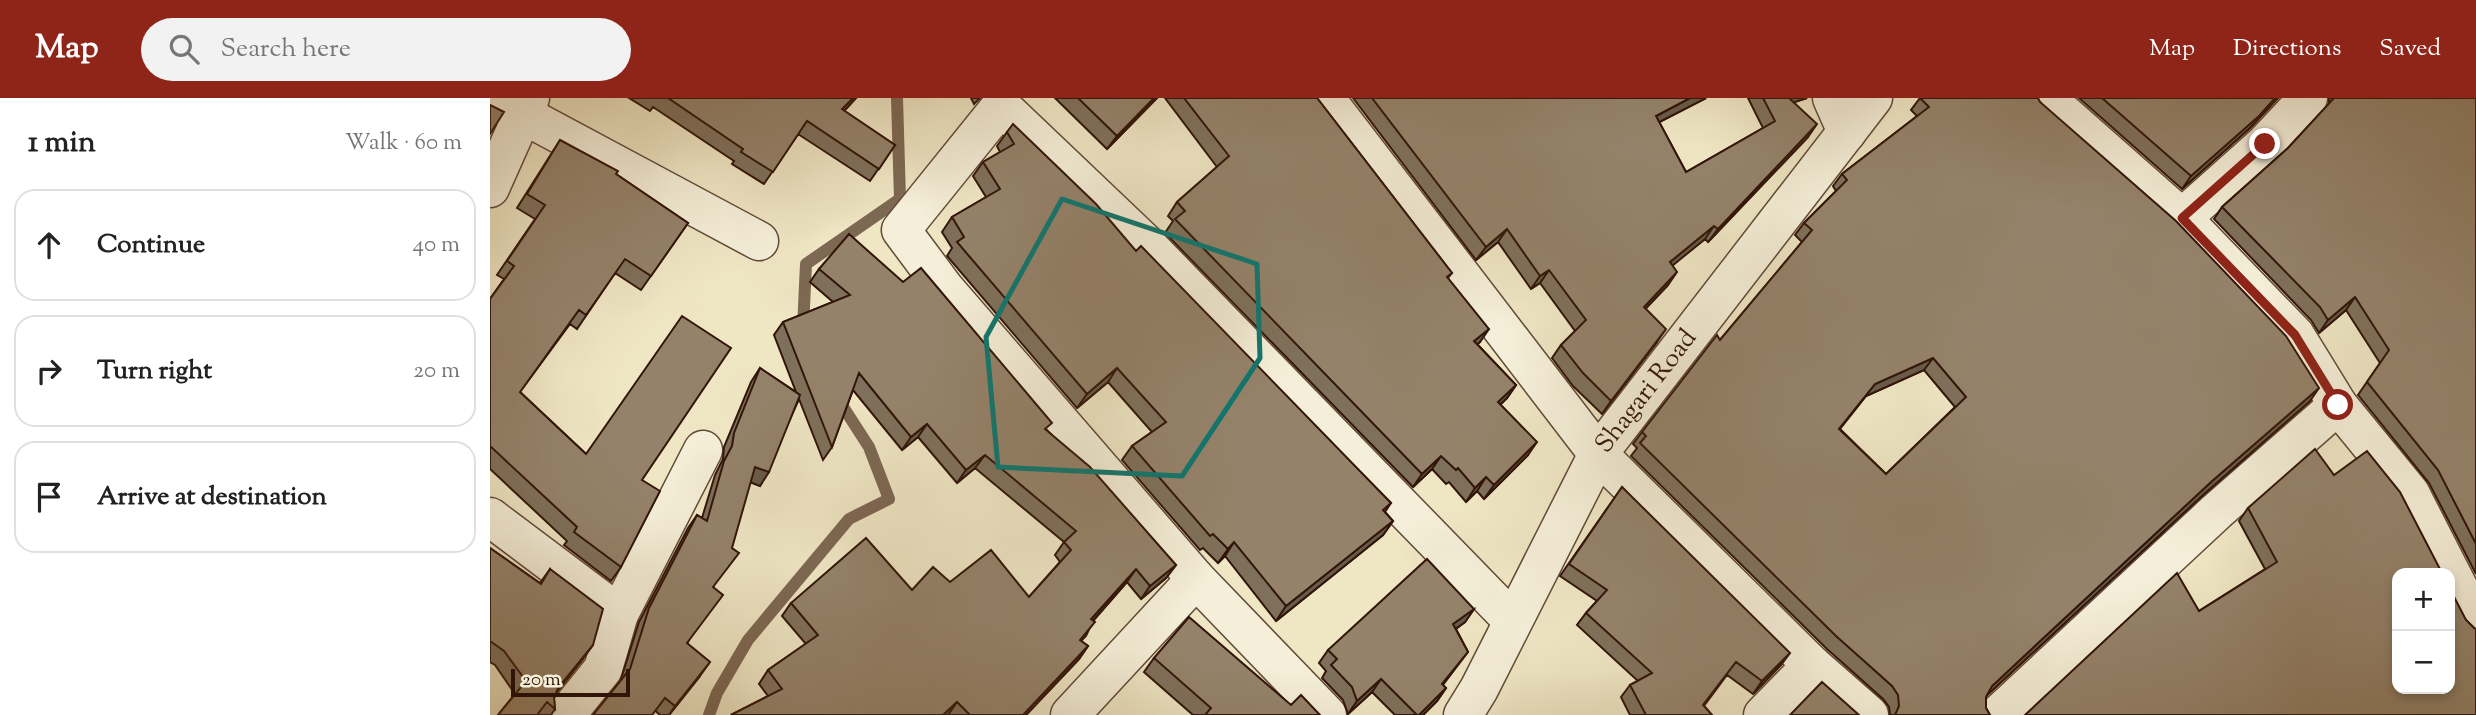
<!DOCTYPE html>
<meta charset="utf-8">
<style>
:root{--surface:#fff;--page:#f2f2f2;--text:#222;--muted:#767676;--line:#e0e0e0;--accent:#8f2418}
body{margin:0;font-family:"Sorts Mill Goudy",serif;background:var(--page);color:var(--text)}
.controls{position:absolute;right:21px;bottom:21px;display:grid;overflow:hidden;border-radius:14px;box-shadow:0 4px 10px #0003}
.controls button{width:63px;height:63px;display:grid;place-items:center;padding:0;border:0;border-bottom:2px solid var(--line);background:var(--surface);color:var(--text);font:35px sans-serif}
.scale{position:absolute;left:21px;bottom:18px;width:119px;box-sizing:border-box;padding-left:7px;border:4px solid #321509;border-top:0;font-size:19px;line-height:24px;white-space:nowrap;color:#321509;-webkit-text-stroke:5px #f5efd9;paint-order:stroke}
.stop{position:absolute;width:21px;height:21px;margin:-16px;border:5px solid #8f2418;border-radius:50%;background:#fff}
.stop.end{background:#8f2418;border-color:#fff;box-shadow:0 2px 7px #0008}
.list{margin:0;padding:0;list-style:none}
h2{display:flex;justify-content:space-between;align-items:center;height:91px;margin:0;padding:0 28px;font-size:30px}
h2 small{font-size:23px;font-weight:400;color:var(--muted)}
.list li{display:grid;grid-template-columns:46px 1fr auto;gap:21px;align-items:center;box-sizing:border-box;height:112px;margin:0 14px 14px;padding:0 14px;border:2px solid var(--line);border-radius:21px}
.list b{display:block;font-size:26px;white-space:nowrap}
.list em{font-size:23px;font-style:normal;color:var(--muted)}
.icon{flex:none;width:38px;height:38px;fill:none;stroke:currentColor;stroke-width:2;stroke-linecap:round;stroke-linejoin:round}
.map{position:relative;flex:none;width:1986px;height:617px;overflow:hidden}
header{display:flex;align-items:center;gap:42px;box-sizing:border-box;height:98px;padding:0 35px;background:var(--accent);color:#fff}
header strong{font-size:33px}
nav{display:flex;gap:38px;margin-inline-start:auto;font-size:24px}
.search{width:490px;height:63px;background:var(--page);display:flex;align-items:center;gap:18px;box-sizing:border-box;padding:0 24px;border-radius:38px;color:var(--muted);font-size:26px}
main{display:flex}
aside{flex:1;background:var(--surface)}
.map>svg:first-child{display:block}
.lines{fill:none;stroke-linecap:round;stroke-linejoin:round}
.stream{stroke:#7d6853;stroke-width:12}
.minor-casing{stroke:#614938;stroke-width:41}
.minor{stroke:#f5efd9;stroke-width:38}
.wall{fill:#7f705b;stroke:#321509;stroke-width:2;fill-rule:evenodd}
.shaded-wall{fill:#685b4a;stroke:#321509;stroke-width:2}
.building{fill:#94826a;stroke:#321509;stroke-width:2;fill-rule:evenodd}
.route{stroke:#8f2418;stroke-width:9}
.marked{fill:none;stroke:#0f766e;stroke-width:5;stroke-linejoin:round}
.labels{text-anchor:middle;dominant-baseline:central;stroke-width:7;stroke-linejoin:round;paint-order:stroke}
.street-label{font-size:26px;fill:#321509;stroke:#f5efd9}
</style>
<header>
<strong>Map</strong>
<div class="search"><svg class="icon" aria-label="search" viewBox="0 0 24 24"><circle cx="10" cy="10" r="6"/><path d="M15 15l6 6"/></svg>Search here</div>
<nav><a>Map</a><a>Directions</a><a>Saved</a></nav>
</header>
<main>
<aside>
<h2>1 min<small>Walk · 60 m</small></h2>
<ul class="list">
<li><svg class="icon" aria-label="ahead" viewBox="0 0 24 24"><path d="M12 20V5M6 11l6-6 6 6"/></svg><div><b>Continue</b></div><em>40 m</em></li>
<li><svg class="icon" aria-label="right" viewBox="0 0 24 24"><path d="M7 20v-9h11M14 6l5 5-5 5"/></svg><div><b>Turn right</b></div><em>20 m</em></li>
<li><svg class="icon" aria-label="arrive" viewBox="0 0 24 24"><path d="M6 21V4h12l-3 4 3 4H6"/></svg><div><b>Arrive at destination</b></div></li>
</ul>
</aside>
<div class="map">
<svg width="1986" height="617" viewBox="0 0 1986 617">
<rect width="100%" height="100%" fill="#efe6c4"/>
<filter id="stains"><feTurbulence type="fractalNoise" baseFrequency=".00286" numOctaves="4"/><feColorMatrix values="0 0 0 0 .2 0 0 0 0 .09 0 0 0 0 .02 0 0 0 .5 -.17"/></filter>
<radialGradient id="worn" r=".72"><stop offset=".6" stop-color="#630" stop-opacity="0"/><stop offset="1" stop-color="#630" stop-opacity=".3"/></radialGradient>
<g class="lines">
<!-- stream -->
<path class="stream" d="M 313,230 L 316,166 L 410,101 L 407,0
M 219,617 L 227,595 L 258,542 L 359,421 L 399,401 L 379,349 L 348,301"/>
<!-- minor casing -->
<g class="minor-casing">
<g id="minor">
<path d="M 835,0 L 1108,356 L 1322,567 L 1379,617"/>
<path d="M 1342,0 L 1357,34"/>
<path d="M 1556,0 L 1692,120 L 1805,237 L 1848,307 L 1920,395 L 1986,524"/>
<path d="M 0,2 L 32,16 L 269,143"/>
<path d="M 0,90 L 40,0"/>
<path d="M 1692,120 L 1775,46 L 1818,0"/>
<path d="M 0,419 L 129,516 L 113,571 L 76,617"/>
<path d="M 129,516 L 213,352"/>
<path d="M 580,617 L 706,481"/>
<path d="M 837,617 L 706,481 L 455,191 L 411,132 L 511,8 L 655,145 L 1022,522"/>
<path id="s1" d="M 973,617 L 989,591 L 1108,356 L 1383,0"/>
<path d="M 1273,617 L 1322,567"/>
<path d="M 1508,617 L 1727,413 L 1848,307"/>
</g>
</g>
<!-- minor -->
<use href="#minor" class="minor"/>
</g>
<!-- wall -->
<path class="wall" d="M 139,0 L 366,0 L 354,13 L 405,47 L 380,83 L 308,36 L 274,86 L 242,66 L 244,63 L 163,9 L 160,13 Z
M 481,0 L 490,0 L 484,6 Z
M 565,0 L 667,0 L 617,51 Z
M 675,0 L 827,0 L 962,175 L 958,180 L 990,244 L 987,246 L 1026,287 L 1017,300 L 1010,307 L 1038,357 L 994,401 L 987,393 L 976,404 L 959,384 L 956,386 L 942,371 L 923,389 L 675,135 L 683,123 L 678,118 L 687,104 L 727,69 Z
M 863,0 L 1216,0 L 1169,24 L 1196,74 L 1273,30 L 1258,0 L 1317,0 L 1304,4 L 1318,39 L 1218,144 L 1215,141 L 1182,167 L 1178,187 L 1155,211 L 1167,244 L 1112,316 L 1083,288 L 1062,260 L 1071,247 L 1085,233 L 1050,185 L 1041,191 L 1008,144 L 986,162 Z
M 1430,0 L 1550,4 L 1820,303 L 1713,397 L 1496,598 L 1496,610 L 1500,617 L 1400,617 L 1399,609 L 1393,601 L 1337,551 L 1141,358 L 1147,350 L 1143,346 L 1152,334 L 1230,242 L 1312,144 L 1305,137 L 1314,125 L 1346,93 L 1343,88 L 1352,76 L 1427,18 L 1421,12 ZM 1434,272 L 1465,309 L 1396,376 L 1350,331 L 1376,298 Z
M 1589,0 L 1788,0 L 1760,30 L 1692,91 Z
M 1839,0 L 1986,0 L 1986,476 L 1939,385 L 1868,297 L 1890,265 L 1856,212 L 1829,235 L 1821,222 L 1724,121 L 1732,109 L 1798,50 L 1839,6 Z
M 517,34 L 646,153 L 901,405 L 895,414 L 903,423 L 893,437 L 786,523 L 735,458 L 728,465 L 713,450 L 710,452 L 632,362 L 642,348 L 662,334 L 618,284 L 587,310 L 457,158 L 462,150 L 452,134 L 462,119 L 496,99 L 483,78 L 493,64 L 510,54 L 507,48 Z
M 70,42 L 126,76 L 198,125 L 151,192 L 125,175 L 87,231 L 80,226 L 30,294 L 96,356 L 152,382 L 131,469 L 121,483 L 74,447 L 77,443 L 0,371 L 0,201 L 14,181 L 7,177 L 45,121 L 27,110 Z
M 329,171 L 557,332 L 686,467 L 676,480 L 651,501 L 637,484 L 603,523 L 596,538 L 591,543 L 598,548 L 589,561 L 536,617 L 241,617 L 278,598 L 269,586 L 278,572 L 316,546 L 292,518 L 301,505 L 422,492 L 460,484 L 539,499 L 570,464 L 565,457 L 574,444 L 485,370 L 467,385 L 428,339 L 412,352 L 363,292 L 342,349 L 333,362 L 309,301 L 270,388 L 260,384 L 223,490 L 197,546 L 210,578 L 179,617 L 170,617 L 131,581 L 149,524 L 198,430 L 207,417 L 212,420 L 225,377 L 233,361 L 234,349 L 261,284 L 270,270 L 306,294 L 284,237 L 293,224 L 343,204 L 320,184 Z
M 1844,377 L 1976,522 L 1984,530 L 1709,513 L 1775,471 L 1749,423 L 1758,410 Z
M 1132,389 L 1291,567 L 1263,596 L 1237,577 L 1214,608 L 1222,617 L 1140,617 L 1131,599 L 1140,587 L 1148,583 L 1087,527 L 1096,515 L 1107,503 L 1070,478 Z
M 0,450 L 50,485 L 60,471 L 93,561 L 67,594 L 64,600 L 65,611 L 61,617 L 8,617 L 25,596 L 5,567 L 0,564 Z
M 984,511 L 975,524 L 966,531 L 978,554 L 953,587 L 956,590 L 947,603 L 933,617 L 905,617 L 882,594 L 858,616 L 853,602 L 832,580 L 836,573 L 829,565 L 838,552 Z
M 664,560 L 801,607 L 830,617 L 703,617 L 654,574 Z"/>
<!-- shaded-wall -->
<path class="shaded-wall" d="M 363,0 L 366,0 L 344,24 L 352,11 Z
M 664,0 L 667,0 L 617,51 L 627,38 Z
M 1200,0 L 1216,0 L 1156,31 L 1166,18 Z
M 1293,0 L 1317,0 L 1287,10 Z
M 1785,0 L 1788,0 L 1760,30 L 1692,91 L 1701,78 Z
M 1327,26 L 1318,39 L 1218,144 L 1228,131 Z
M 1224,128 L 1215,141 L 1171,177 L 1180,164 Z
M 1017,131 L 1008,144 L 986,162 L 996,149 Z
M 1059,172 L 1050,185 L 1041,191 L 1050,178 Z
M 1187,174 L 1178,187 L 1145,222 L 1154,209 Z
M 1865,199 L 1856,212 L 1829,235 L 1838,222 Z
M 999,231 L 990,244 L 975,256 L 984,243 Z
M 1176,231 L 1167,244 L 1112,316 L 1121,303 Z
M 1443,260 L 1434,272 L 1376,298 L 1340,343 L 1385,286 Z
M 627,270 L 618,284 L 587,310 L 597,296 Z
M 1026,287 L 1017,300 L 998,318 L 1008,304 Z
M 1829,290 L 1820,303 L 1713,397 L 1493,601 L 1502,588 L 1721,384 Z
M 437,326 L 428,339 L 412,352 L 421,339 Z
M 1047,344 L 1038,357 L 994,401 L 1004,387 Z
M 495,357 L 485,370 L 467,385 L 476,372 Z
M 951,358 L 942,371 L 923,389 L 932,376 Z
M 265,369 L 279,374 L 270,388 L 255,382 Z
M 996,379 L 987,393 L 976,404 L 985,390 Z
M 903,423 L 893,437 L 786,523 L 796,508 Z
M 744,444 L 735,458 L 728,465 L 738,451 Z
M 686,467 L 676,480 L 651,501 L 660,488 Z
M 646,471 L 637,484 L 592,535 L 601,521 Z
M 984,511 L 975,524 L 954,539 L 963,526 Z
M 103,547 L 93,561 L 59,604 L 68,590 Z
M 598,548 L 589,561 L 536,617 L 533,617 Z
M 1300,555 L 1291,567 L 1263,596 L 1272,583 Z
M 220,564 L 210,578 L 179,617 L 185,608 Z
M 891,581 L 882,594 L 858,616 L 867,603 Z
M 956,590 L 947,603 L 933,617 L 929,617 Z
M 467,604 L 458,617 L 453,617 Z"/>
<!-- building -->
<path class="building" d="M 178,0 L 363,0 L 352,11 L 405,47 L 389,71 L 317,23 L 283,74 L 251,54 L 253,51 Z
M 588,0 L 664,0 L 627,38 Z
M 694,0 L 827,0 L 962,175 L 957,179 L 999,231 L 984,243 L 1026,287 L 1008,304 L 1047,344 L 1004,387 L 996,379 L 985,390 L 968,370 L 966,372 L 951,358 L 932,376 L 685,121 L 695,113 L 687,104 L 739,58 Z
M 882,0 L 1200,0 L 1166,18 L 1196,74 L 1285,23 L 1273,0 L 1299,0 L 1327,26 L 1228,131 L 1224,128 L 1180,164 L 1187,174 L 1154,209 L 1176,231 L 1121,303 L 1093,275 L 1071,247 L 1096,222 L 1059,172 L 1050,178 L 1017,131 L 996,149 Z
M 1430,0 L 1548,0 L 1550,4 L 1686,123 L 1796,238 L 1829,290 L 1721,384 L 1502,588 L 1496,599 L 1496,610 L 1500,617 L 1405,617 L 1409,608 L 1408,597 L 1402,588 L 1346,538 L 1150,345 L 1156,338 L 1152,334 L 1227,237 L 1230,242 L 1322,132 L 1314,125 L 1357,82 L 1352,76 L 1439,9 ZM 1443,260 L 1476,299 L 1396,376 L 1349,331 L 1385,286 Z
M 1612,0 L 1785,0 L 1769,18 L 1701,78 Z
M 1844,0 L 1986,0 L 1986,446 L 1948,372 L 1877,284 L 1899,252 L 1865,199 L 1838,222 L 1830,209 L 1732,109 L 1798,50 Z
M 0,7 L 14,14 L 0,36 Z
M 523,26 L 606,106 L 646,153 L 651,148 L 901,405 L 893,412 L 903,423 L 796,508 L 744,444 L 738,451 L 723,436 L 720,438 L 642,348 L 676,324 L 627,270 L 597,296 L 467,144 L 474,139 L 462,119 L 510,91 L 493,64 L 524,46 L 517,34 Z
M 70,42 L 128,73 L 126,76 L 198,125 L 161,178 L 135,161 L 96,217 L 89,212 L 30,294 L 96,356 L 192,218 L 241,250 L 152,382 L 170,393 L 131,469 L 84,434 L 87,429 L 0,348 L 0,201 L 24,168 L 17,163 L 55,107 L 37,96 Z
M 359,136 L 413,184 L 431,170 L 562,325 L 555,331 L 600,369 L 686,467 L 660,488 L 646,471 L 601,521 L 605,524 L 590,542 L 598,548 L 533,617 L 480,617 L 467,604 L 453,617 L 241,617 L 292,591 L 278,572 L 328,537 L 301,505 L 376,440 L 422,492 L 443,469 L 460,484 L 501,452 L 539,499 L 581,452 L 574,444 L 586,433 L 495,357 L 476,372 L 437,326 L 421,339 L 369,275 L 342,349 L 293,224 L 360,197 L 329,171 Z
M 270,270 L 310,297 L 279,374 L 265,369 L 242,450 L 249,455 L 223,489 L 233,497 L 197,545 L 220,564 L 185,608 L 175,600 L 162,617 L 103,617 L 140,571 L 159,510 L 207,417 L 217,423 L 234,363 L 242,348 L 244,335 Z
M 1825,351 L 1844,377 L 1877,353 L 1910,394 L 1952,475 L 1907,475 L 1907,591 L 1960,591 L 1960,491 L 1976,522 L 1984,530 L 1986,531 L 1986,617 L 1535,617 L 1687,475 L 1709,513 L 1787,464 L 1758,410 Z
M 1132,389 L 1300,555 L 1272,583 L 1246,564 L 1213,607 L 1222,617 L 1156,617 L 1140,587 L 1162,575 L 1096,515 L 1117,492 L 1079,466 Z
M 0,450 L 51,486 L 60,471 L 113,511 L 103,547 L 68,590 L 64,600 L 65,611 L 57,604 L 47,617 L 8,617 L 36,583 L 14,553 L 0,543 Z
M 937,461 L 984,511 L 963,526 L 978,554 L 952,586 L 956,590 L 929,617 L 927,617 L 891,581 L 867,603 L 862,589 L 841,567 L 847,561 L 838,552 Z
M 699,519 L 801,607 L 811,597 L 830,617 L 715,617 L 721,610 L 664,560 Z
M 1332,584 L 1369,617 L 1300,617 Z"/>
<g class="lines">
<!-- route -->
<path class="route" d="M 1775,46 L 1692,120 L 1805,237 L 1848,307"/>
</g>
<!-- marked area -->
<path class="marked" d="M 572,101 L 767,166 L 770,260 L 692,378 L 508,369 L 496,239 Z"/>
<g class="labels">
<!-- street labels -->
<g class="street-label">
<text stroke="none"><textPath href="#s1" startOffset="373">Shagari Road</textPath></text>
</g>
</g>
<rect width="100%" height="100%" filter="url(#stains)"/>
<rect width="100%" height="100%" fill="url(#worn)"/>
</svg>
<div class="controls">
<button>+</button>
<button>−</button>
</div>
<div class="scale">20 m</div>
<div class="stop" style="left:1848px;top:307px"></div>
<div class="stop end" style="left:1775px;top:46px"></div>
</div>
</main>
